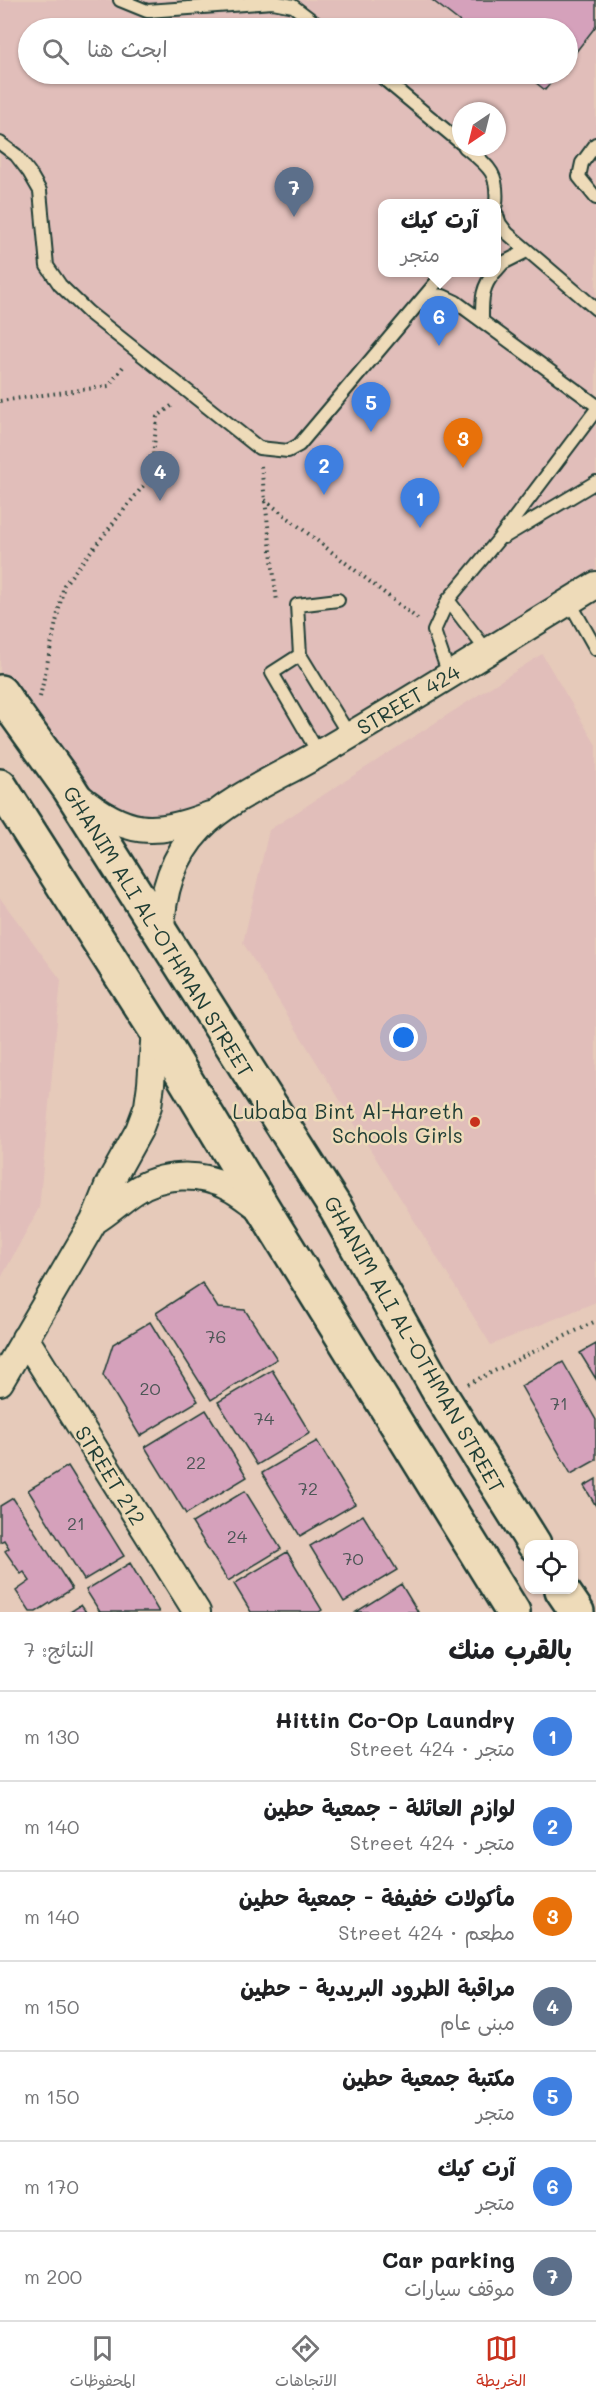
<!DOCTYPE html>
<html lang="ar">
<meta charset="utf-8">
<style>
:root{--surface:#fff;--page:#f2f2f2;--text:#202124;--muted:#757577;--line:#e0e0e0;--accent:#c8321e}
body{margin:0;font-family:Mali,"Playpen Sans Arabic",sans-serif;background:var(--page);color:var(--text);direction:rtl}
.controls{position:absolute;right:18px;bottom:18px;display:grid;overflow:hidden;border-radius:12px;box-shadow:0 2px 4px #0004}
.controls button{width:54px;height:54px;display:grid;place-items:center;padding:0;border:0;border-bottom:2px solid var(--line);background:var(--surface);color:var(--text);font:30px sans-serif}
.compass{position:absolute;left:452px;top:102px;width:54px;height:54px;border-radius:50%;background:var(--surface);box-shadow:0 2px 4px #0004;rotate:215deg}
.you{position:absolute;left:404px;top:1038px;width:21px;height:21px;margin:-15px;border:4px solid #fff;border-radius:50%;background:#1a73e8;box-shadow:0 0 0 9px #1a73e833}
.badge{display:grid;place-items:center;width:39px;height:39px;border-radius:50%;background:var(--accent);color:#fff;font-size:20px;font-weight:700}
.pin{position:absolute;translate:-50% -50px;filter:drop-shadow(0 2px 3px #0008)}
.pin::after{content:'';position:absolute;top:32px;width:21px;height:18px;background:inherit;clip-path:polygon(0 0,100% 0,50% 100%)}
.popup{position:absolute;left:378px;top:199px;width:123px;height:78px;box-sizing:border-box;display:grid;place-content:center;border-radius:12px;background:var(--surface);filter:drop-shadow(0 2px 4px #0005);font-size:20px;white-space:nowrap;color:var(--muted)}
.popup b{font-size:22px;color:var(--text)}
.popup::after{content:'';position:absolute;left:50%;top:100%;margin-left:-12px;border:12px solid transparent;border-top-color:var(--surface)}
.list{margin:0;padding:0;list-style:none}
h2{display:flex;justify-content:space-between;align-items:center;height:78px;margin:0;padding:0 24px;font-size:26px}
h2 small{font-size:20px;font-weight:400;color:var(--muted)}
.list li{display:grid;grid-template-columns:39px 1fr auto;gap:18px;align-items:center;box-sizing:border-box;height:90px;padding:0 24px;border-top:2px solid var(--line)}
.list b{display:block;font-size:22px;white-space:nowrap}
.list p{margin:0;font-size:20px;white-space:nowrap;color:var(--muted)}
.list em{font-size:20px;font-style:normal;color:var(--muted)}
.icon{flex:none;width:33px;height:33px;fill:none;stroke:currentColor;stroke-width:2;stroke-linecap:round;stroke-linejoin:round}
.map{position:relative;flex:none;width:596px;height:1612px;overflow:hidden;direction:ltr}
.search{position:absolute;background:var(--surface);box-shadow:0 2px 4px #0004;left:18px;right:18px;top:18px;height:66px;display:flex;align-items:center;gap:15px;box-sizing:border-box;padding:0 21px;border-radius:33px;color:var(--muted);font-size:22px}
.sheet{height:708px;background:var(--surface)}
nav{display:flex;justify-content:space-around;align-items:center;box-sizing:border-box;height:84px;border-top:2px solid var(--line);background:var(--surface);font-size:16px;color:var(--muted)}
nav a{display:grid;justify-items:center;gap:3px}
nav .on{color:var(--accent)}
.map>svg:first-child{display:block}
.built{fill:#e1beba;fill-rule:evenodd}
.building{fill:#d5a1bb;stroke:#1f3d34;stroke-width:1.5}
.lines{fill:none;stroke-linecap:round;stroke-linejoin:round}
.lane-casing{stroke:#1f3d34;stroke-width:16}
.street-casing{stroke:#1f3d34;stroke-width:30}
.secondary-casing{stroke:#1f3d34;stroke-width:38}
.path{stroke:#1f3d34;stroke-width:4;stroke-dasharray:1.5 4.5;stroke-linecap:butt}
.lane{stroke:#eedbb9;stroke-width:12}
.street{stroke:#eedbb9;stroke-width:26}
.secondary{stroke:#eedbb9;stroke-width:33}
.poi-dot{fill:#c8321e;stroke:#eedbb9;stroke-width:2}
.labels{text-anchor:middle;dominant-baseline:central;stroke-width:5;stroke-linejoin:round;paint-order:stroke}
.number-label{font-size:18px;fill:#4c5656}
.street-label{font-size:21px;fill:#1f3d34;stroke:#eedbb9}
.poi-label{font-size:21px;fill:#1f3d34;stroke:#eedbb9;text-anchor:end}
</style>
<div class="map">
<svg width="596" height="1612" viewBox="0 0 596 1612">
<rect width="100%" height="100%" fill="#e6caba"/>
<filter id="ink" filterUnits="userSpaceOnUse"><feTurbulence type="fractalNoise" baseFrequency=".0167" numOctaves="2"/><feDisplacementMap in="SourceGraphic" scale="12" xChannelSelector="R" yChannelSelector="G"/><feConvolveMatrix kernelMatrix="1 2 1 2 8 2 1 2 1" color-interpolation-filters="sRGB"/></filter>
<g filter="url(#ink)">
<!-- built -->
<path class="built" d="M 0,0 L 596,0 L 596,585 L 219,812 L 127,826 L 78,781 L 0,676 ZM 28,28 L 568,28 L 568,74 L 28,74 ZM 461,111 L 497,111 L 497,147 L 461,147 ZM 382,204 L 496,204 L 496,272 L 382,272 Z
M 542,654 L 596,745 L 596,1302 L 491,1345 L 243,943 L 269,830 Z
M 0,898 L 61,980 L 39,1208 L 0,1280 Z"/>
<!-- building -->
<path class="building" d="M 432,0 L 596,0 L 596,26 L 568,62 L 568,28 L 468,28 Z
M 525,74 L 558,74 L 545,90 Z
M 202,1283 L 218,1308 L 245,1310 L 277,1359 L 211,1400 L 156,1313 Z
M 150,1322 L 198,1401 L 140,1436 L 103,1375 L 113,1344 Z
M 596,1344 L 596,1379 L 580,1353 Z
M 563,1362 L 596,1420 L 596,1460 L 571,1474 L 521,1386 Z
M 272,1370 L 310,1433 L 257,1465 L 218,1402 Z
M 206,1410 L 247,1477 L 186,1514 L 145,1447 Z
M 317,1441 L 355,1504 L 300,1536 L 262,1473 Z
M 68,1466 L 124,1556 L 84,1580 L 28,1490 Z
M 596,1479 L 596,1506 L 584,1486 Z
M 245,1491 L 281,1549 L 228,1581 L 192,1523 Z
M 13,1498 L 72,1589 L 36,1612 L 30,1612 L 16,1591 L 30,1581 L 24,1572 L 21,1574 L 5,1551 L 9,1548 L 4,1540 L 0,1542 L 0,1506 Z
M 363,1515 L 397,1570 L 344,1602 L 310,1546 Z
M 287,1552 L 322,1610 L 319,1612 L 251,1612 L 234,1584 Z
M 130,1563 L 159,1612 L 100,1612 L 86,1590 Z
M 401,1584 L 418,1612 L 356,1612 Z
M 81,1605 L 86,1612 L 70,1612 Z"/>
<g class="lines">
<!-- lane casing -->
<g class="lane-casing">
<path id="lane" d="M 120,0 L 147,11 L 273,2 L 293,6 L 322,28
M 378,74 L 461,143
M 0,143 L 16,155 L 29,172 L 40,191 L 47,266 L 60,285 L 88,312 L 259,448 L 288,451 L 299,445 L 445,272
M 596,144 L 582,163 L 579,177 L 596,198
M 465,147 C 488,166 499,172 496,204
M 496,213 L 500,224 L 507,233 L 596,309
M 496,271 L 503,263 L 527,251
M 428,294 L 443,296 L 456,302 L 596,405
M 482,320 C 482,301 481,287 495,272
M 504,537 L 596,482
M 448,600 L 487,651
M 569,601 L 596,649
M 300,655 L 349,735
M 449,675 L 434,631 L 448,600 L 498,540 L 596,410
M 319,754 L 272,673 L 300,655 L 297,605 L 338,600"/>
</g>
<!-- street casing -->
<g class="street-casing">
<path id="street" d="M 78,796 C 126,835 153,837 210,815
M 161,936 C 161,895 171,858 200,828 C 230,797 283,775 320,753 C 413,699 504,641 596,585
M 94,1221 C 109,1212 121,1200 135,1191 C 162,1173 200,1172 228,1187 C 239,1192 249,1201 259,1208
M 25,1338 L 197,1612
M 0,1382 L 94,1221 L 108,1186 L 139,1130 L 148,1106 L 151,1084 L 155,1029"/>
</g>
<!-- secondary casing -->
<g class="secondary-casing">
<path id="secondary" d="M 0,692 L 69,788 L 336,1209 L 442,1397 L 534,1544
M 0,786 L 155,1029 L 266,1213 L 513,1612
M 562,1590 L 577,1612"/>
</g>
<!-- path -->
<path class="path" d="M 0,401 L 109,386 L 125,364
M 261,466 L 277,602
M 265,500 L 419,620
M 40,697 L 64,585 L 151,476 L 157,417 L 174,404
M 468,1384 L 596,1321"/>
<!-- lane -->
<use href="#lane" class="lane"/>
<!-- street -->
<use href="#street" class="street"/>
<!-- secondary -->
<use href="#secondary" class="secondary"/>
</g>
</g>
<!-- markers -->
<circle class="poi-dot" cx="475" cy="1122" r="6"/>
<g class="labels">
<!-- number labels -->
<g class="number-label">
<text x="216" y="1336">76</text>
<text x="150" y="1388">20</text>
<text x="559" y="1403">71</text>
<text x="264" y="1418">74</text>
<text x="196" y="1462">22</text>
<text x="308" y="1488">72</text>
<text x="76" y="1523">21</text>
<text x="237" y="1536">24</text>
<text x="353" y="1558">70</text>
</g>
<!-- street labels -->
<g class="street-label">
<text transform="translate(408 699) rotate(-31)">STREET 424</text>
<text transform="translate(159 931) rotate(58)">GHANIM ALI AL-OTHMAN STREET</text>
<text transform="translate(415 1344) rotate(60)">GHANIM ALI AL-OTHMAN STREET</text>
<text transform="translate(111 1475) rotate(58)">STREET 212</text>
</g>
<!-- poi labels -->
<g class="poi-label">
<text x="463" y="1110">Lubaba Bint Al-Hareth<tspan x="463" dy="24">Schools Girls</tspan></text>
</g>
</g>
</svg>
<div class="controls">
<button><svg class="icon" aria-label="locate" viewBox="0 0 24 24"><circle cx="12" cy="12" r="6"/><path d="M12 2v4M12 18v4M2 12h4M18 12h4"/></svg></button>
</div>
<svg class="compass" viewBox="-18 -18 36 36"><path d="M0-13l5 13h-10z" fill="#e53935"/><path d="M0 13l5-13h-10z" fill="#757577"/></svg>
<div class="you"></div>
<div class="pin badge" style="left:420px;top:528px;background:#3f7fe0">1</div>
<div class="pin badge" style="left:324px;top:495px;background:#3f7fe0">2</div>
<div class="pin badge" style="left:463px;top:468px;background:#e8710a">3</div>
<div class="pin badge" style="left:160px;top:501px;background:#5c6f8a">4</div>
<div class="pin badge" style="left:371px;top:432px;background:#3f7fe0">5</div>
<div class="pin badge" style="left:439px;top:346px;background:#3f7fe0">6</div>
<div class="popup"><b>آرت كيك</b>متجر</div>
<div class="pin badge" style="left:294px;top:217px;background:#5c6f8a">7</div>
<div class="search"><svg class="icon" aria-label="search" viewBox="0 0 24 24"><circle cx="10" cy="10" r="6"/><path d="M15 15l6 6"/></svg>ابحث هنا</div>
</div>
<section class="sheet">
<h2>بالقرب منك<small>النتائج: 7</small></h2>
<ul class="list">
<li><span class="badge" style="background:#3f7fe0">1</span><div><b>Hittin Co-Op Laundry</b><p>متجر · Street 424</p></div><em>130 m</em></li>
<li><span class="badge" style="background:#3f7fe0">2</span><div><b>لوازم العائلة - جمعية حطين</b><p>متجر · Street 424</p></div><em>140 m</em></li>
<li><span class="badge" style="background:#e8710a">3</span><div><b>مأكولات خفيفة - جمعية حطين</b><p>مطعم · Street 424</p></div><em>140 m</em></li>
<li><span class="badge" style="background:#5c6f8a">4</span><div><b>مراقبة الطرود البريدية - حطين</b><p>مبنى عام</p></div><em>150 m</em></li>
<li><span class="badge" style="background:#3f7fe0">5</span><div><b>مكتبة جمعية حطين</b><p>متجر</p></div><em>150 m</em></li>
<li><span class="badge" style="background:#3f7fe0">6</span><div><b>آرت كيك</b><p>متجر</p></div><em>170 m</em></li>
<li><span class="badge" style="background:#5c6f8a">7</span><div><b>Car parking</b><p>موقف سيارات</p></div><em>200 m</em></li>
</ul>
</section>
<nav>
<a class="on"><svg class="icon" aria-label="map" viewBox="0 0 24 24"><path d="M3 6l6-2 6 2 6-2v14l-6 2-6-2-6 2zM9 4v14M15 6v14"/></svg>الخريطة</a>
<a><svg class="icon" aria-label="directions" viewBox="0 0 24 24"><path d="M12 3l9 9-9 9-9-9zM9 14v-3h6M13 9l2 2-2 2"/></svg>الاتجاهات</a>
<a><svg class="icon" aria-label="saved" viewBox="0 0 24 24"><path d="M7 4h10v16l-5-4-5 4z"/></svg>المحفوظات</a>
</nav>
